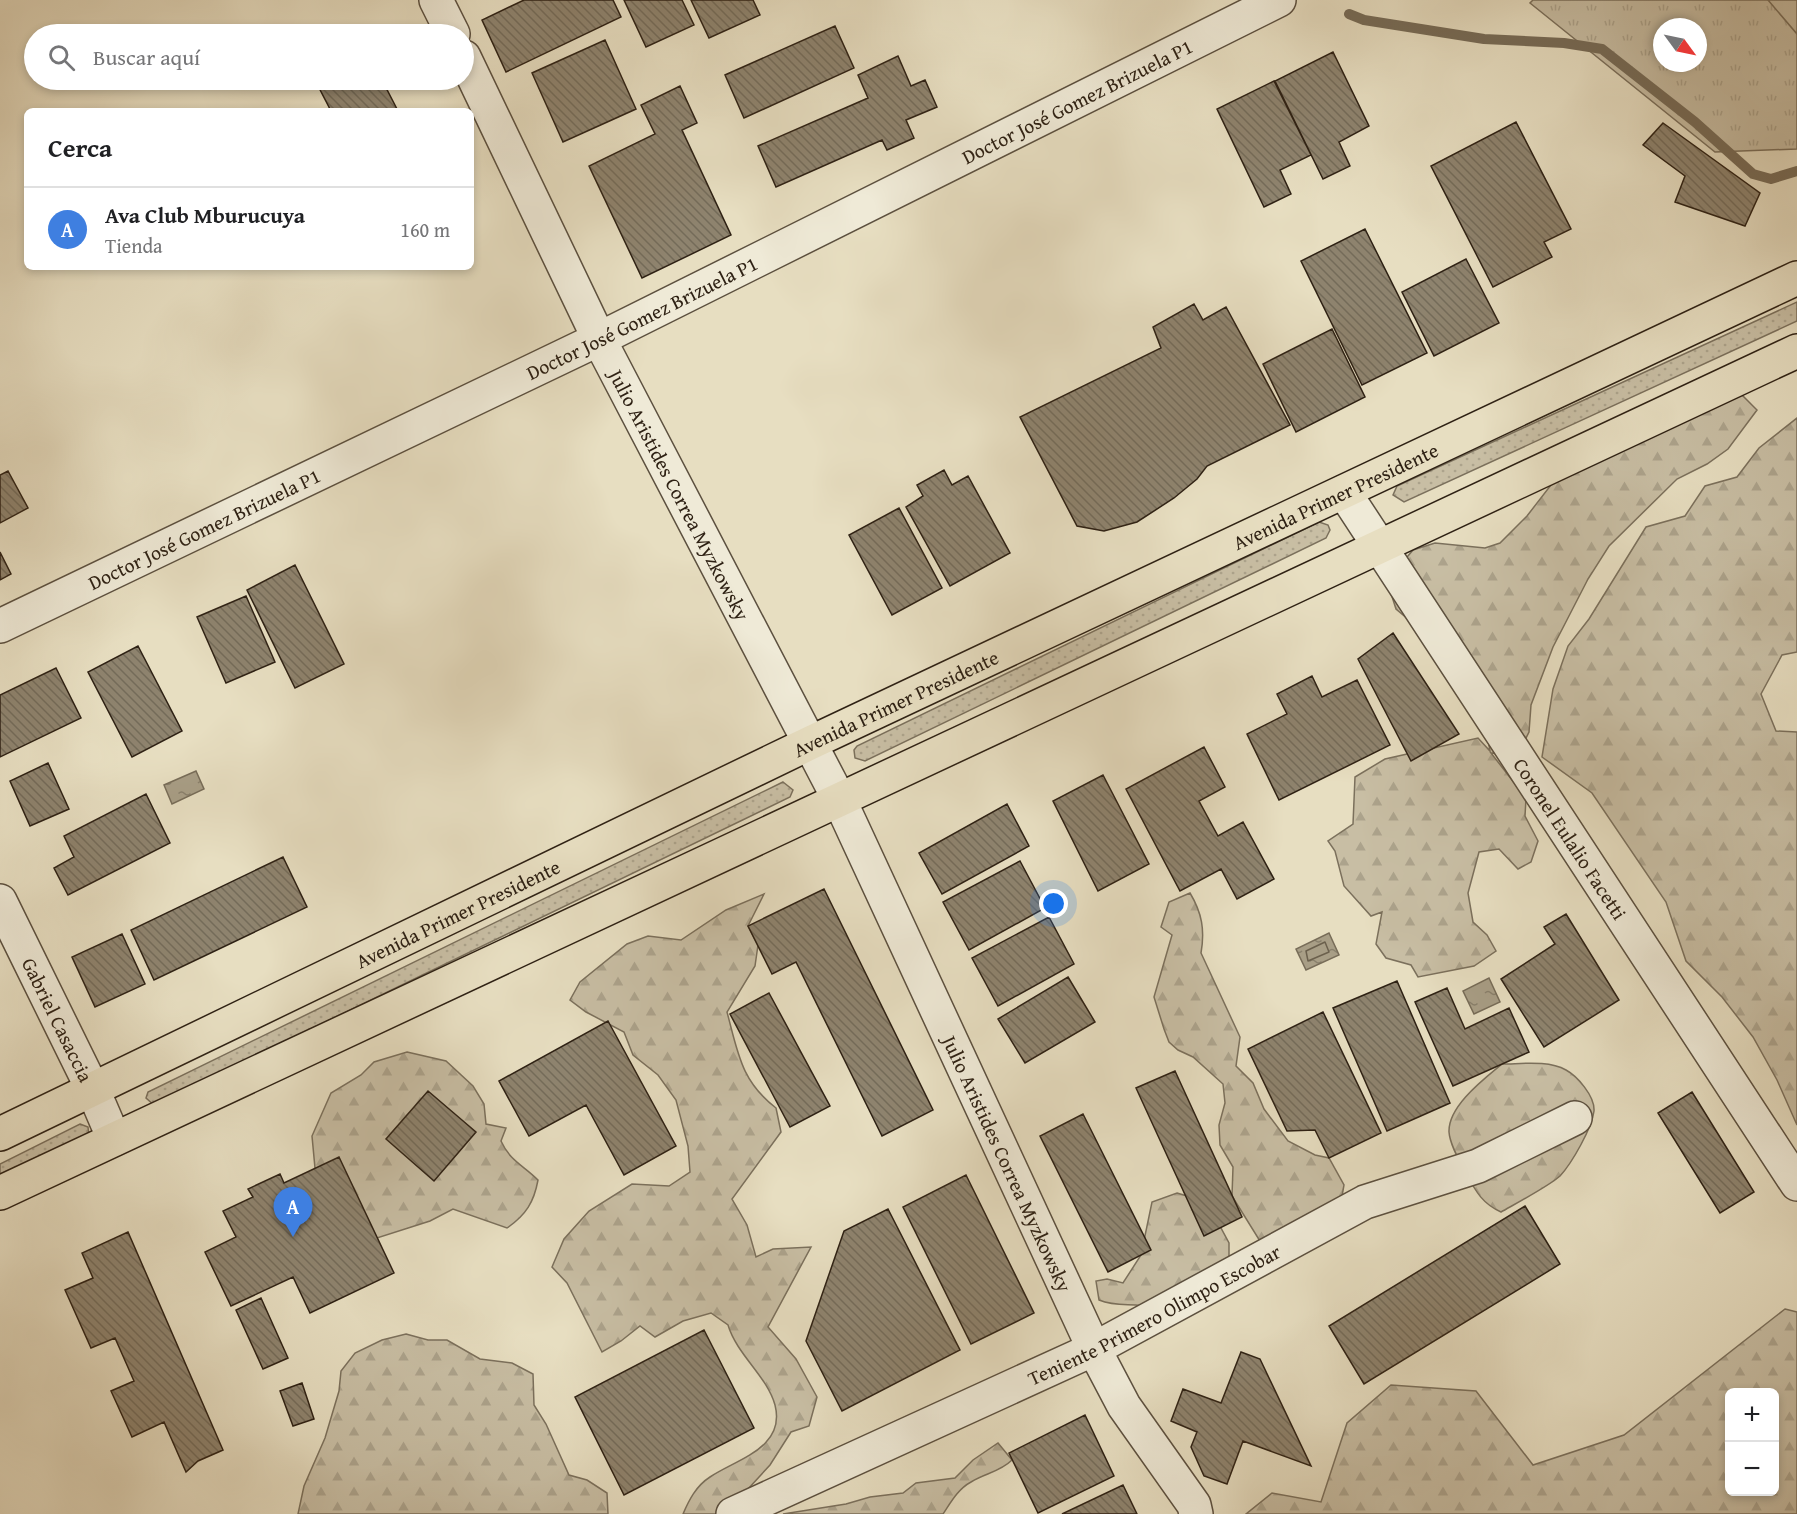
<!DOCTYPE html>
<html lang="es">
<meta charset="utf-8">
<style>
:root{--surface:#fff;--page:#f6f6f6;--text:#202124;--muted:#757577;--line:#e0e0e0;--accent:#8f2418}
body{margin:0;font-family:"Gentium Book Plus",serif;background:var(--page);color:var(--text)}
.controls{position:absolute;right:18px;bottom:18px;display:grid;overflow:hidden;border-radius:9px;box-shadow:0 3px 9px #0003}
.controls button{width:54px;height:54px;display:grid;place-items:center;padding:0;border:0;border-bottom:2px solid var(--line);background:var(--surface);color:var(--text);font:30px sans-serif}
.compass{position:absolute;left:1653px;top:18px;width:54px;height:54px;border-radius:50%;background:var(--surface);box-shadow:0 3px 9px #0003;rotate:123deg}
.you{position:absolute;left:1054px;top:904px;width:21px;height:21px;margin:-15px;border:4px solid #fff;border-radius:50%;background:#1a73e8;box-shadow:0 0 0 9px #1a73e833}
.badge{display:grid;place-items:center;width:39px;height:39px;border-radius:50%;background:var(--accent);color:#fff;font-size:20px;font-weight:700}
.pin{position:absolute;translate:-50% -50px;filter:drop-shadow(0 2px 3px #0008)}
.pin::after{content:'';position:absolute;top:32px;width:21px;height:18px;background:inherit;clip-path:polygon(0 0,100% 0,50% 100%)}
.list{margin:0;padding:0;list-style:none}
h2{display:flex;justify-content:space-between;align-items:center;height:78px;margin:0;padding:0 24px;font-size:26px}
h2 small{font-size:20px;font-weight:400;color:var(--muted)}
.list li{display:grid;grid-template-columns:39px 1fr auto;gap:18px;align-items:center;box-sizing:border-box;height:84px;padding:0 24px;border-top:2px solid var(--line)}
.list b{display:block;font-size:22px;white-space:nowrap}
.list p{margin:0;font-size:20px;white-space:nowrap;color:var(--muted)}
.list em{font-size:20px;font-style:normal;color:var(--muted)}
.icon{flex:none;width:33px;height:33px;fill:none;stroke:currentColor;stroke-width:2;stroke-linecap:round;stroke-linejoin:round}
.map{position:relative;flex:none;width:1797px;height:1514px;overflow:hidden}
.search{position:absolute;background:var(--surface);box-shadow:0 3px 9px #0003;left:24px;top:24px;width:450px;height:66px;display:flex;align-items:center;gap:15px;box-sizing:border-box;padding:0 21px;border-radius:33px;color:var(--muted);font-size:22px}
.panel{position:absolute;background:var(--surface);box-shadow:0 3px 9px #0003;left:24px;top:108px;width:450px;height:162px;border-radius:9px}
.map>svg:first-child{display:block}
.grass{fill:url(#grass-dots);stroke:#7b705c;stroke-width:1.5}
.forest{fill:url(#forest-firs);stroke:#7b705c;stroke-width:1.5;fill-rule:evenodd}
.park{fill:url(#park-tufts);stroke:#7b705c;stroke-width:1.5;fill-rule:evenodd}
.pitch{fill:#c8bea4;stroke:#7b705c;stroke-width:1.5}
.water{fill:url(#water-ripples);stroke:#776c58;stroke-width:1.5}
.lines{fill:none;stroke-linecap:round;stroke-linejoin:round}
.shore{stroke:#6b604d;stroke-width:1.5}
.stream{stroke:#776c58;stroke-width:10}
.building{fill:url(#building-back-hatch);stroke:#2e2114;stroke-width:1.5}
.minor-casing{stroke:#5c503f;stroke-width:36}
.major-casing{stroke:#2e2114;stroke-width:36}
.minor{stroke:#efead7;stroke-width:33}
.major{stroke:#e7dec1;stroke-width:33}
.labels{text-anchor:middle;dominant-baseline:central;stroke-width:4.5;stroke-linejoin:round;paint-order:stroke}
.street-label{font-size:20px;fill:#2e2114;stroke:#efead7}
</style>
<div class="map">
<svg width="1797" height="1514" viewBox="0 0 1797 1514">
<defs>
<pattern id="grass-dots" width="8" height="8" patternUnits="userSpaceOnUse" patternTransform="scale(1.5)"><rect width="8" height="8" fill="#c8bea4"/><path d="M2 2h.1M6 6h.1" fill="none" stroke="#aca38c" stroke-width="1.8" stroke-linecap="round"/></pattern>
<pattern id="forest-firs" width="22" height="20" patternUnits="userSpaceOnUse" patternTransform="scale(1.5)"><rect width="22" height="20" fill="#c8bea4"/><path d="M5 1l3.5 6h-7zM16 11l3.5 6h-7z" fill="#aca38c"/></pattern>
<pattern id="park-tufts" width="24" height="20" patternUnits="userSpaceOnUse" patternTransform="scale(1.5)"><rect width="24" height="20" fill="#c8bea4"/><path d="M3 7l-1-3M5 7V3M7 7l1-3M15 17l-1-3M17 17v-4M19 17l1-3" fill="none" stroke="#aca38c"/></pattern>
<pattern id="water-ripples" width="26" height="14" patternUnits="userSpaceOnUse" patternTransform="scale(1.5)"><rect width="26" height="14" fill="#a89e86"/><path d="M2 4q2-2 4 0t4 0M15 11q2-2 4 0t4 0" fill="none" stroke="#89806c"/></pattern>
<pattern id="building-back-hatch" width="6" height="6" patternUnits="userSpaceOnUse" patternTransform="scale(1.5)"><rect width="6" height="6" fill="#8e836e"/><path d="M-1 5l2 2M0 0l6 6M5-1l2 2" fill="none" stroke="#746b59"/></pattern>
</defs>
<rect width="100%" height="100%" fill="#e7dec1"/>
<filter id="stains"><feTurbulence type="fractalNoise" baseFrequency=".00333" numOctaves="4"/><feColorMatrix values="0 0 0 0 .2 0 0 0 0 .09 0 0 0 0 .02 0 0 0 .5 -.17"/></filter>
<radialGradient id="worn" r=".72"><stop offset=".6" stop-color="#630" stop-opacity="0"/><stop offset="1" stop-color="#630" stop-opacity=".3"/></radialGradient>
<!-- grass -->
<path class="grass" d="M 1797,302 L 1797,321 L 1404,502 L 1393,495 L 1397,486 Z
M 1319,522 L 1328,525 L 1330,530 L 1326,538 L 865,761 L 855,758 L 854,750 L 857,746 Z
M 783,782 L 793,790 L 790,797 L 154,1105 L 146,1098 L 148,1092 Z
M 80,1124 L 88,1127 L 89,1137 L 0,1181 L 0,1164 Z"/>
<!-- forest -->
<path class="forest" d="M 1742,395 L 1757,410 L 1728,449 L 1707,464 L 1677,479 L 1609,546 L 1588,579 L 1553,647 L 1531,705 L 1529,732 L 1517,756 L 1491,753 L 1526,798 L 1525,816 L 1538,841 L 1531,862 L 1518,869 L 1499,849 L 1479,852 L 1468,893 L 1473,922 L 1487,935 L 1496,951 L 1474,966 L 1418,977 L 1411,965 L 1386,958 L 1376,944 L 1382,912 L 1371,916 L 1344,886 L 1335,851 L 1328,841 L 1353,824 L 1355,777 L 1385,759 L 1478,738 L 1490,751 L 1486,728 L 1415,625 L 1396,609 L 1387,581 L 1413,550 L 1435,543 L 1485,548 L 1500,543 L 1527,516 L 1554,481 Z
M 1797,418 L 1797,652 L 1782,655 L 1761,694 L 1776,731 L 1797,732 L 1797,1125 L 1777,1080 L 1753,1037 L 1722,997 L 1686,961 L 1666,902 L 1592,793 L 1542,757 L 1553,689 L 1568,646 L 1589,619 L 1646,527 L 1685,516 L 1705,486 L 1737,477 L 1759,448 Z
M 1190,893 C 1202,913 1205,930 1201,953 L 1240,1037 L 1236,1066 L 1253,1083 L 1264,1109 L 1288,1141 L 1315,1155 L 1329,1158 L 1344,1185 L 1341,1202 L 1263,1246 L 1232,1196 L 1233,1167 L 1220,1145 L 1219,1125 L 1225,1103 L 1223,1084 L 1193,1057 L 1178,1050 L 1169,1042 L 1164,1029 L 1154,997 L 1172,935 L 1161,927 L 1169,902 Z
M 764,894 L 748,926 L 758,945 L 755,966 L 727,1012 C 738,1053 741,1081 776,1108 L 781,1132 L 732,1199 L 747,1225 L 756,1257 L 773,1249 L 811,1247 L 768,1327 L 796,1359 L 817,1397 L 809,1426 L 791,1432 L 770,1465 L 725,1514 L 683,1514 C 689,1500 696,1486 710,1477 C 737,1459 786,1448 775,1405 C 767,1376 737,1355 728,1325 L 711,1313 L 683,1321 L 655,1337 L 640,1326 L 621,1341 L 602,1352 L 567,1283 L 552,1267 L 564,1239 L 589,1211 L 632,1184 L 669,1186 L 690,1172 L 688,1146 L 676,1100 L 658,1075 L 633,1055 L 624,1032 L 586,1012 L 570,1000 L 580,982 L 627,944 L 648,936 L 681,940 L 726,910 Z
M 407,1052 L 446,1061 L 473,1086 L 484,1104 L 486,1124 L 506,1128 L 501,1141 C 510,1161 523,1165 538,1180 C 534,1202 526,1215 507,1228 L 453,1209 L 430,1221 L 377,1238 L 327,1205 L 315,1168 L 312,1136 L 331,1093 L 361,1075 L 374,1062 Z
M 1502,1064 C 1521,1064 1548,1060 1566,1070 C 1577,1076 1595,1096 1594,1111 C 1592,1128 1572,1163 1560,1176 C 1549,1186 1515,1204 1501,1212 C 1483,1204 1476,1192 1467,1175 C 1461,1163 1450,1146 1449,1132 C 1448,1106 1484,1079 1502,1064 Z
M 1177,1193 L 1207,1202 L 1229,1243 L 1229,1264 L 1153,1308 C 1133,1302 1119,1308 1099,1300 L 1096,1281 L 1107,1279 L 1123,1283 L 1141,1255 L 1152,1202 Z
M 1785,1309 L 1797,1312 L 1797,1514 L 1246,1514 L 1272,1493 L 1321,1502 L 1347,1423 L 1391,1385 L 1476,1391 L 1533,1465 L 1624,1435 ZM 1730,1392 L 1774,1392 L 1774,1492 L 1730,1492 Z
M 406,1334 L 428,1340 L 447,1340 L 480,1359 L 512,1363 L 533,1374 L 534,1405 L 546,1424 L 569,1475 L 587,1480 L 607,1493 L 608,1514 L 298,1514 L 304,1486 L 325,1438 L 339,1391 L 341,1371 L 355,1353 L 382,1340 Z
M 998,1443 L 1012,1460 C 1000,1472 985,1473 971,1482 C 958,1489 951,1502 943,1514 L 783,1514 L 846,1504 L 870,1497 L 903,1493 L 916,1483 L 955,1478 L 973,1460 Z"/>
<!-- park -->
<path class="park" d="M 1533,0 L 1797,0 L 1797,149 L 1715,152 L 1530,3 ZM 1662,27 L 1698,27 L 1698,63 L 1662,63 Z"/>
<!-- pitch -->
<path class="pitch" d="M 1768,0 L 1797,0 L 1797,34 Z"/>
<!-- water -->
<path class="water" d="M 196,771 L 204,789 L 172,804 L 164,785 Z
M 1329,933 L 1339,955 L 1306,970 L 1296,949 Z
M 1489,978 L 1500,1002 L 1474,1014 L 1463,991 Z"/>
<g class="lines">
<!-- shore -->
<path class="shore" d="M 1325,942 L 1329,952 L 1308,961 L 1306,951 Z"/>
<!-- stream -->
<path class="stream" d="M 1349,14 L 1364,20 L 1484,39 L 1564,43 L 1602,49 L 1695,122 L 1753,174 L 1771,179 L 1797,171"/>
</g>
<!-- building -->
<path class="building" d="M 524,0 L 613,0 L 621,17 L 506,72 L 482,20 Z
M 624,0 L 682,0 L 694,25 L 646,47 Z
M 691,0 L 753,0 L 760,15 L 709,38 Z
M 835,26 L 854,68 L 744,118 L 725,75 Z
M 605,40 L 636,109 L 563,142 L 532,73 Z
M 1333,52 L 1369,126 L 1339,142 L 1350,166 L 1323,179 L 1275,81 Z
M 898,56 L 911,86 L 925,80 L 937,107 L 906,120 L 914,138 L 887,150 L 882,140 L 776,187 L 758,146 L 868,98 L 858,75 Z
M 315,80 L 382,80 L 398,111 L 331,111 Z
M 1274,81 L 1311,155 L 1280,170 L 1291,194 L 1264,207 L 1217,109 Z
M 680,86 L 697,123 L 682,130 L 731,235 L 642,278 L 589,166 L 655,134 L 641,105 Z
M 1516,122 L 1571,229 L 1544,242 L 1552,257 L 1493,287 L 1431,166 Z
M 1663,123 L 1760,193 L 1745,226 L 1675,202 L 1685,176 L 1643,145 Z
M 1365,229 L 1427,353 L 1362,385 L 1301,261 Z
M 1466,259 L 1499,323 L 1434,356 L 1402,292 Z
M 1194,304 L 1203,320 L 1226,307 L 1290,425 L 1207,466 L 1197,479 L 1174,498 L 1137,522 L 1104,531 L 1077,526 L 1020,417 L 1161,348 L 1153,327 Z
M 1332,329 L 1365,397 L 1296,432 L 1263,364 Z
M 944,470 L 952,485 L 968,476 L 1010,553 L 950,586 L 906,507 L 923,496 L 917,485 Z
M 8,471 L 28,508 L 0,523 L 0,475 Z
M 899,508 L 942,588 L 892,615 L 849,535 Z
M 0,552 L 11,574 L 0,580 Z
M 295,565 L 344,664 L 295,688 L 247,590 Z
M 246,596 L 275,662 L 226,683 L 197,617 Z
M 1393,633 L 1459,734 L 1411,761 L 1358,659 Z
M 138,646 L 182,731 L 132,757 L 88,672 Z
M 56,668 L 81,718 L 0,757 L 0,695 Z
M 1312,676 L 1322,697 L 1357,680 L 1390,745 L 1279,800 L 1247,734 L 1287,714 L 1277,694 Z
M 1204,747 L 1225,787 L 1199,801 L 1218,836 L 1243,822 L 1274,879 L 1237,899 L 1221,869 L 1180,891 L 1126,789 Z
M 48,763 L 69,809 L 30,826 L 10,781 Z
M 1103,775 L 1149,864 L 1098,891 L 1053,801 Z
M 146,794 L 170,843 L 68,895 L 54,868 L 74,857 L 64,836 Z
M 1007,804 L 1029,846 L 942,894 L 919,853 Z
M 283,857 L 307,907 L 154,980 L 131,930 Z
M 1020,861 L 1045,908 L 969,950 L 943,902 Z
M 824,889 L 933,1110 L 882,1136 L 796,962 L 772,974 L 748,926 Z
M 1566,914 L 1619,1000 L 1544,1047 L 1501,979 L 1555,944 L 1544,927 Z
M 1049,917 L 1074,964 L 998,1006 L 972,958 Z
M 122,934 L 145,984 L 95,1007 L 72,957 Z
M 1068,977 L 1095,1022 L 1025,1063 L 998,1019 Z
M 1397,981 L 1450,1103 L 1387,1131 L 1333,1008 Z
M 1447,988 L 1465,1029 L 1509,1008 L 1529,1052 L 1453,1086 L 1415,1002 Z
M 769,993 L 830,1106 L 790,1127 L 730,1014 Z
M 1323,1012 L 1381,1133 L 1329,1158 L 1315,1130 L 1287,1131 L 1248,1049 Z
M 608,1021 L 676,1146 L 624,1175 L 586,1105 L 529,1136 L 499,1081 Z
M 1175,1071 L 1242,1217 L 1204,1236 L 1136,1088 Z
M 428,1091 L 476,1132 L 434,1181 L 386,1139 Z
M 1692,1092 L 1754,1192 L 1720,1213 L 1658,1113 Z
M 1083,1114 L 1151,1250 L 1108,1272 L 1040,1136 Z
M 339,1157 L 394,1273 L 310,1313 L 293,1277 L 231,1306 L 205,1252 L 236,1237 L 223,1211 L 253,1197 L 248,1189 L 280,1174 L 284,1183 Z
M 966,1175 L 1034,1313 L 971,1344 L 903,1207 Z
M 1525,1206 L 1560,1264 L 1364,1384 L 1329,1326 Z
M 888,1209 L 960,1350 L 842,1411 L 806,1341 L 844,1231 Z
M 128,1232 L 223,1450 L 198,1461 L 186,1472 L 164,1422 L 132,1437 L 111,1391 L 134,1381 L 115,1338 L 91,1348 L 65,1290 L 93,1278 L 82,1253 Z
M 261,1298 L 288,1358 L 263,1369 L 236,1310 Z
M 704,1330 L 754,1428 L 624,1495 L 575,1397 Z
M 1241,1352 L 1260,1359 L 1311,1466 L 1243,1441 L 1227,1484 L 1204,1476 L 1191,1447 L 1197,1432 L 1171,1421 L 1183,1389 L 1221,1403 Z
M 302,1383 L 314,1419 L 293,1426 L 280,1391 Z
M 1085,1415 L 1114,1476 L 1038,1513 L 1009,1453 Z
M 1123,1485 L 1137,1514 L 1062,1514 Z"/>
<g class="lines">
<!-- minor casing -->
<g class="minor-casing">
<g id="minor">
<path d="M 436,0 L 453,34"/>
<path id="s1" d="M 464,57 L 599,339 L 840,801 L 1094,1349 L 1124,1406 L 1194,1505 L 1196,1514"/>
<path id="s2" d="M 1344,492 L 1797,1184"/>
<path id="s3" d="M 0,626 L 599,339 L 1279,0"/>
<path id="s4" d="M 0,901 L 93,1090 L 114,1139"/>
<path id="s5" d="M 733,1514 L 1094,1349 L 1365,1202 L 1478,1166 L 1575,1118"/>
</g>
</g>
<!-- major casing -->
<g class="major-casing">
<g id="major">
<path id="s6" d="M 0,1134 L 810,743 L 1797,278"/>
<path d="M 0,1193 L 1797,351"/>
</g>
</g>
<!-- minor -->
<use href="#minor" class="minor"/>
<!-- major -->
<use href="#major" class="major"/>
</g>
<g class="labels">
<!-- street labels -->
<g class="street-label">
<text stroke="none"><textPath href="#s3" startOffset="1198">Doctor José Gomez Brizuela P1</textPath></text>
<text stroke="none"><textPath href="#s3" startOffset="712">Doctor José Gomez Brizuela P1</textPath></text>
<text stroke="none"><textPath href="#s1" startOffset="488">Julio Aristides Correa Myzkowsky</textPath></text>
<text stroke="none"><textPath href="#s6" startOffset="1480">Avenida Primer Presidente</textPath></text>
<text stroke="none"><textPath href="#s3" startOffset="226">Doctor José Gomez Brizuela P1</textPath></text>
<text stroke="none"><textPath href="#s6" startOffset="994">Avenida Primer Presidente</textPath></text>
<text stroke="none"><textPath href="#s2" startOffset="414">Coronel Eulalio Facetti</textPath></text>
<text stroke="none"><textPath href="#s6" startOffset="508">Avenida Primer Presidente</textPath></text>
<text stroke="none"><textPath href="#s4" startOffset="132">Gabriel Casaccia</textPath></text>
<text stroke="none"><textPath href="#s1" startOffset="1233">Julio Aristides Correa Myzkowsky</textPath></text>
<text stroke="none"><textPath href="#s5" startOffset="466">Teniente Primero Olimpo Escobar</textPath></text>
</g>
</g>
<rect width="100%" height="100%" filter="url(#stains)"/>
<rect width="100%" height="100%" fill="url(#worn)"/>
</svg>
<div class="controls">
<button>+</button>
<button>−</button>
</div>
<svg class="compass" viewBox="-18 -18 36 36"><path d="M0-13l5 13h-10z" fill="#e53935"/><path d="M0 13l5-13h-10z" fill="#757577"/></svg>
<div class="you"></div>
<div class="pin badge" style="left:293px;top:1237px;background:#3f7fe0">A</div>
<div class="search"><svg class="icon" aria-label="search" viewBox="0 0 24 24"><circle cx="10" cy="10" r="6"/><path d="M15 15l6 6"/></svg>Buscar aquí</div>
<section class="panel">
<h2>Cerca<small></small></h2>
<ul class="list">
<li><span class="badge" style="background:#3f7fe0">A</span><div><b>Ava Club Mburucuya</b><p>Tienda</p></div><em>160 m</em></li>
</ul>
</section>
</div>
